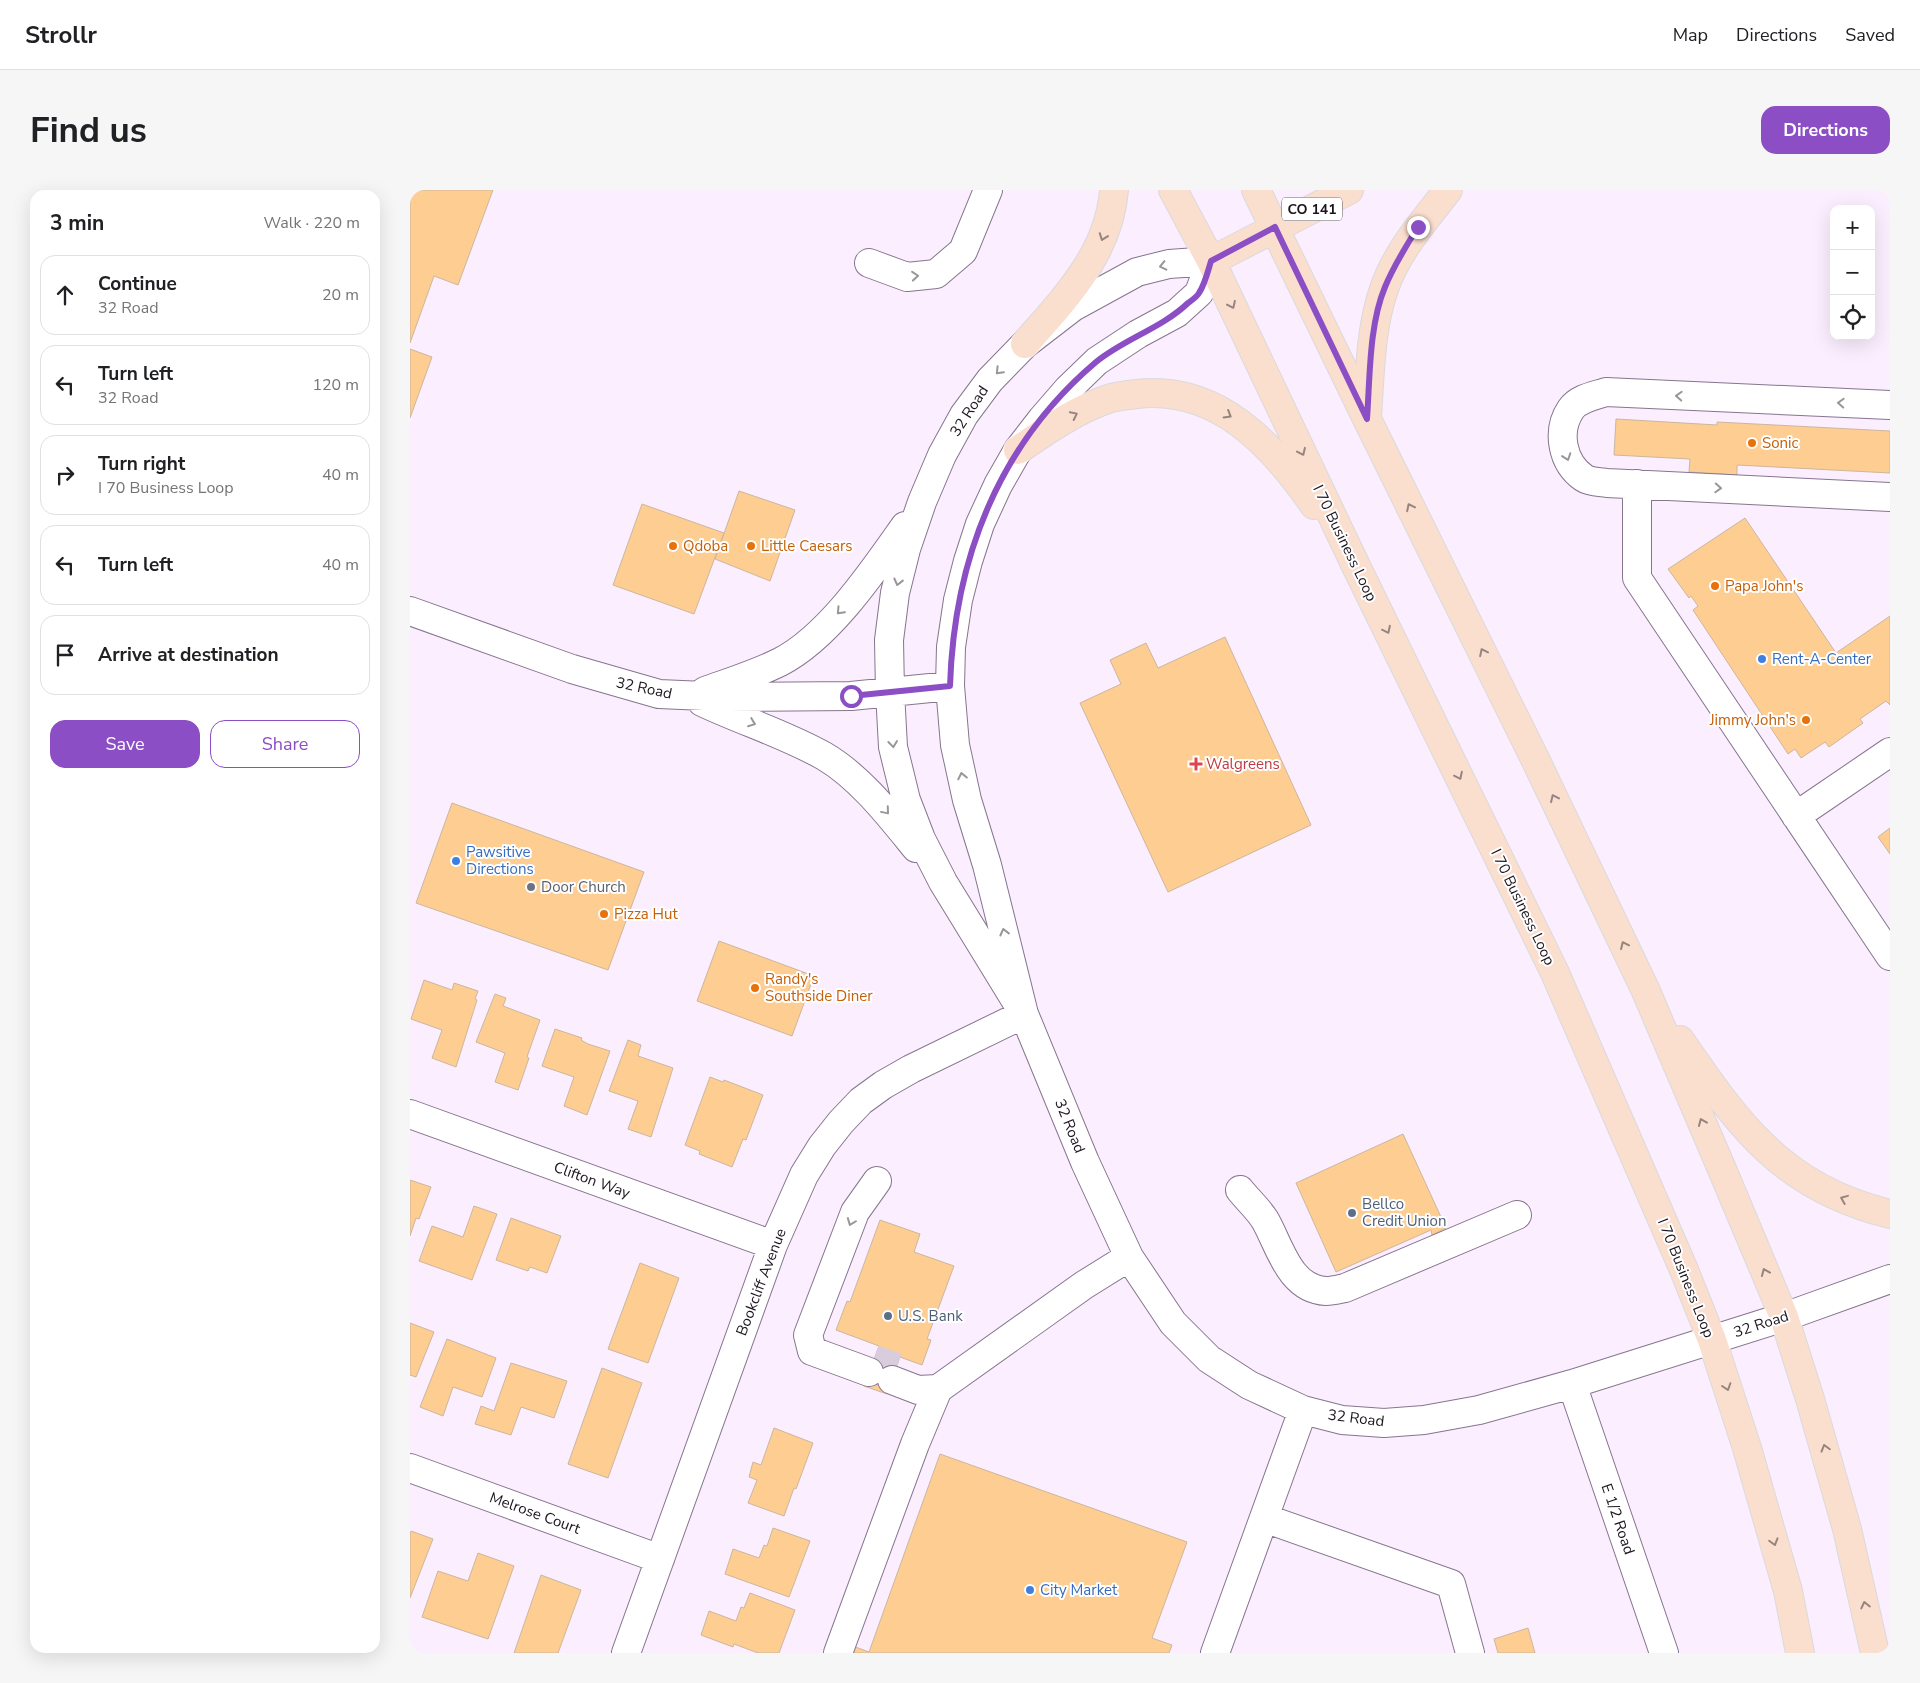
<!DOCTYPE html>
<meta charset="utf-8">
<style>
:root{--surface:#fff;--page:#f6f6f6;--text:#202124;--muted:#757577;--line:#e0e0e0;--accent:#8b4ec5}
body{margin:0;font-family:"Nunito Sans",sans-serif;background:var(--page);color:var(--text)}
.controls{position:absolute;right:15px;top:15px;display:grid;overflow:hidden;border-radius:10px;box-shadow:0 5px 20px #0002}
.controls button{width:45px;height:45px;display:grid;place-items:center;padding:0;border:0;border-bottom:1px solid var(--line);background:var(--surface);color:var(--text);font:25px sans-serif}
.stop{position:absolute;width:15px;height:15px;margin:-11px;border:4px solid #8b4ec5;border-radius:50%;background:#fff}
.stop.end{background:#8b4ec5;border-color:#fff;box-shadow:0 1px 5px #0008}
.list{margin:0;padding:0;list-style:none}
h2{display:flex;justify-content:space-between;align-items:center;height:65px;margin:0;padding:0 20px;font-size:21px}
h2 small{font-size:16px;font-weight:400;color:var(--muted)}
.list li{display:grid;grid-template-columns:32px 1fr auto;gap:15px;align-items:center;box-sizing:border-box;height:80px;margin:0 10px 10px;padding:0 10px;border:1px solid var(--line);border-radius:15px}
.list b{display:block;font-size:19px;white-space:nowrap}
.list p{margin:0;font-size:16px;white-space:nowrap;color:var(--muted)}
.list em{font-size:16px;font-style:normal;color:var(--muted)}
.actions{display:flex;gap:10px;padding:15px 20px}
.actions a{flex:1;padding:11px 0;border:1px solid var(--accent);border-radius:15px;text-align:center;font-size:18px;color:var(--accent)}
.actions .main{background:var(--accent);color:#fff}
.icon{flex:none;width:28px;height:28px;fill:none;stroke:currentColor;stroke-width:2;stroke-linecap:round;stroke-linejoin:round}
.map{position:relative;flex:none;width:1480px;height:1463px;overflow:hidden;border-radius:15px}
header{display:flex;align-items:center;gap:30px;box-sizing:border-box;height:70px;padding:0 25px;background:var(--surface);border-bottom:1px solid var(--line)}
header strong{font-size:24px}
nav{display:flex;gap:28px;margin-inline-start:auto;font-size:18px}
.intro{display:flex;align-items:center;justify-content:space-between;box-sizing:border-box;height:120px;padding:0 30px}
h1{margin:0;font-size:35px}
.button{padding:12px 22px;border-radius:15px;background:var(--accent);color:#fff;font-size:18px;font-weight:700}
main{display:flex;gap:30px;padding:0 30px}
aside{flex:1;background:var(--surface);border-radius:15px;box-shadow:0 5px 20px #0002}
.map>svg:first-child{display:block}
.building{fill:#fecd92;stroke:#cdb69d}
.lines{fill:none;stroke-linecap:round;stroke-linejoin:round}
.minor-tunnel{stroke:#d9cddd;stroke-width:28;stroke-dasharray:28 14;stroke-linecap:butt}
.minor-casing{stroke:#87758e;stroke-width:30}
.major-casing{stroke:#dbdadb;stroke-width:30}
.minor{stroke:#fff;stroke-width:28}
.major{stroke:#fadece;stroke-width:28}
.oneway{stroke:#96847f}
.oneway2{stroke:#99969a}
.route{stroke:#8b4ec5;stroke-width:6}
.food-dot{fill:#e8710a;stroke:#fff;stroke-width:2}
.shop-dot{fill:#3f7fe0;stroke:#fff;stroke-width:2}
.health-dot{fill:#e0444e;stroke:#fff;stroke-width:2}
.worship-dot{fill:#6b7280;stroke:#fff;stroke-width:2}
.service-dot{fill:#5c6f8a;stroke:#fff;stroke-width:2}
.labels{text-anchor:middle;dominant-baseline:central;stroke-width:4;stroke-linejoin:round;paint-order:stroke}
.shield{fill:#fff;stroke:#605b62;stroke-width:1}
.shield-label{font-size:14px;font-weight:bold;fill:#1c151e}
.street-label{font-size:15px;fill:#1c151e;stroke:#fff}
.food-label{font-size:15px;fill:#c56008;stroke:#fff;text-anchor:start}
.shop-label{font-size:15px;fill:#366cbe;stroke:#fff;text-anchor:start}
.health-label{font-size:15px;fill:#be3a42;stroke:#fff;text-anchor:start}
.worship-label{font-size:15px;fill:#5b616d;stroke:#fff;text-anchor:start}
.service-label{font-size:15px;fill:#4e5e75;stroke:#fff;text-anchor:start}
</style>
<header>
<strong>Strollr</strong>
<nav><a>Map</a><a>Directions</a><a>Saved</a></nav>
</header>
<div class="intro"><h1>Find us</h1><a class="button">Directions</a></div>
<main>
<aside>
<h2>3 min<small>Walk · 220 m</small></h2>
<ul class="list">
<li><svg class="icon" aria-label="ahead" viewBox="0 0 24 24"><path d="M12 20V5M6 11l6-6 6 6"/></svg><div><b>Continue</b><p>32 Road</p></div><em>20 m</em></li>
<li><svg class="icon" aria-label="left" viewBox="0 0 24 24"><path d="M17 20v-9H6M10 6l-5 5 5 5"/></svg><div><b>Turn left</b><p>32 Road</p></div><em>120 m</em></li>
<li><svg class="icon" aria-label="right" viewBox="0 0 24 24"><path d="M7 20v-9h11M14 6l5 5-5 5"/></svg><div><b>Turn right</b><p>I 70 Business Loop</p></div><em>40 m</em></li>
<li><svg class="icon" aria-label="left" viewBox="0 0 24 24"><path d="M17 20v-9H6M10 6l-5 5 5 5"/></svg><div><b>Turn left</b></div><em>40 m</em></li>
<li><svg class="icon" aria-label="arrive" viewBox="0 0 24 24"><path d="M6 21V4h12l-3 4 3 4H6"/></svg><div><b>Arrive at destination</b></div></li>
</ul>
<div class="actions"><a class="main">Save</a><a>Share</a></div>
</aside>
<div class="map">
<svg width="1480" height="1463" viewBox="0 0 1480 1463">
<rect width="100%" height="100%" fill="#faeeff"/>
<!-- building -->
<path class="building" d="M 0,0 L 83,0 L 48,95 L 24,86 L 0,153 Z
M 0,159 L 22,167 L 0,228 Z
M 1206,229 L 1307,235 L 1307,232 L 1480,241 L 1480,283 L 1327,275 L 1327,285 L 1279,282 L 1280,269 L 1204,265 Z
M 329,301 L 385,320 L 360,391 L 305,369 Z
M 232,314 L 314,343 L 284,424 L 203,395 Z
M 1335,328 L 1426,463 L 1480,426 L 1480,515 L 1476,511 L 1450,529 L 1453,533 L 1419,557 L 1415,552 L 1391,568 L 1385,559 L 1378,564 L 1283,420 L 1288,416 L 1281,406 L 1279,408 L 1258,379 Z
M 815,447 L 901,635 L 758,702 L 670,513 L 711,494 L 700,470 L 736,453 L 748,478 Z
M 42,613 L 234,682 L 198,780 L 6,713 Z
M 1480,638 L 1480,664 L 1468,647 Z
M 309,751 L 404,786 L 382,846 L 287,811 Z
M 14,790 L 42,800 L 44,793 L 68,801 L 65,809 L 67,810 L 46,877 L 22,868 L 32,840 L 1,829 Z
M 85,804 L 96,808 L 93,816 L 130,830 L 117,867 L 119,868 L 108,900 L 85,892 L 95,863 L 66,852 Z
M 145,839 L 172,848 L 171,850 L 178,854 L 200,861 L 177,925 L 154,916 L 164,887 L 132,876 Z
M 218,850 L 231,855 L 228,866 L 263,878 L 241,947 L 218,939 L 228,911 L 199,901 Z
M 300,887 L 313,892 L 314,890 L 353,905 L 336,950 L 333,949 L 322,977 L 289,964 L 290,961 L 275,955 Z
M 993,944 L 1036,1038 L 1022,1045 L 1021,1040 L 926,1082 L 886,993 Z
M 0,990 L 21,997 L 9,1029 L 6,1028 L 0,1046 Z
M 64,1016 L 87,1024 L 62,1090 L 9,1071 L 22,1036 L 53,1047 Z
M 101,1028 L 151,1046 L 137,1083 L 120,1077 L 118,1081 L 86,1070 Z
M 470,1030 L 510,1044 L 504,1062 L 544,1076 L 517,1149 L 521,1150 L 512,1175 L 490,1167 L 477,1204 L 454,1196 L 469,1156 L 426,1140 L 437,1111 L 440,1112 Z
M 230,1073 L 269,1088 L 238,1173 L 198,1159 Z
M 0,1133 L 24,1142 L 6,1187 L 0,1185 Z
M 37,1149 L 86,1168 L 72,1207 L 43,1197 L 33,1226 L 10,1217 Z
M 101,1173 L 157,1191 L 144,1228 L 111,1217 L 101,1245 L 65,1234 L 71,1216 L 84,1221 Z
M 192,1178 L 232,1193 L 198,1288 L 158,1274 Z
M 364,1238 L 403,1253 L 386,1299 L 384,1298 L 374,1326 L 338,1313 L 347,1290 L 339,1287 L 343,1272 L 351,1275 Z
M 530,1264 L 777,1352 L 742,1448 L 762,1455 L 759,1463 L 440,1463 L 443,1456 L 459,1462 Z
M 363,1338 L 400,1351 L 379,1407 L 315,1384 L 323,1359 L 349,1368 L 354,1355 L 357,1356 Z
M 1,1341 L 23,1349 L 0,1408 L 0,1345 Z
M 68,1363 L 104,1376 L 78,1449 L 12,1427 L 28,1381 L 58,1391 Z
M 131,1385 L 171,1400 L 148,1463 L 104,1463 Z
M 340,1403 L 385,1420 L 369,1463 L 348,1463 L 324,1454 L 323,1457 L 291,1445 L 299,1421 L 326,1431 L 331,1417 L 334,1418 Z
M 1118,1438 L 1125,1463 L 1088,1463 L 1084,1449 Z"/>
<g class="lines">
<!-- minor-tunnel -->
<path class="minor-tunnel" d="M 464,1169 L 487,1177"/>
<!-- minor casing -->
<g class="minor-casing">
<path id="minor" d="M 459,73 L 497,87 L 526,84 L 553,61 L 578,0
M 1480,215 L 1196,202 C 1184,206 1169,208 1161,219 C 1146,241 1152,273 1174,288 C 1180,292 1190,292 1197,293 L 1480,307
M 1227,294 L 1227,388 L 1480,766
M 0,421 L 162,479 L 249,504 L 317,507 L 441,506 L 540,496
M 295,501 C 320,492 346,484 370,472 C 419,447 464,380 495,336
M 292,512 C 332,531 375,544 414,566 C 450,587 480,626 506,658
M 1386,626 L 1480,562
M 614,824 L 533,692 L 511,649 L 496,610 L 483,557 L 480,502 L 479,450 L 485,403 L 496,359 L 512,312 L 532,265 L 554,225 L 580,190 L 615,154 L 663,117 L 727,82 L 759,74 L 801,71 L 789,103 L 767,123 L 728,144 L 687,171 L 658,199 L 632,229 L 608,260 L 588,295 L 570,334 L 558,371 L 548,410 L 541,457 L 540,496 L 545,555 L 557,610 L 577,675 L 614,824 L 675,972 L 719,1067 L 763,1133 L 799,1169 L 839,1195 L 893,1220 L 932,1230 L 974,1233 L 1014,1230 L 1069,1220 L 1162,1194 L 1374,1127 L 1480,1089
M 0,924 L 363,1055
M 830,1000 C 838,1010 849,1020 855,1030 C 870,1056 879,1099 916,1101 C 922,1101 930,1099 935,1098 L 1107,1025
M 459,1182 L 402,1161 L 398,1145 L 445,1022 L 467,991
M 482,1190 L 508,1200 L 528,1199
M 1162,1194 L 1254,1463
M 0,1278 L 250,1369
M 854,1328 L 1041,1394 L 1060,1463
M 216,1463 L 363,1055 L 394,985 L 412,956 L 431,932 L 451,911 L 473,895 L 501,879 L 614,824
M 428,1463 L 505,1254 L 528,1199 L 674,1095 L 719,1067
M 805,1463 L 893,1220"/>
</g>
<!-- major casing -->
<g class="major-casing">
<path id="major" d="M 763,0 L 801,71 L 945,374 L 1145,783 L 1274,1080 L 1302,1150 L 1337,1258 L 1378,1401 L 1390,1463
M 846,0 L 957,229 L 1126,571 L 1235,799 L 1314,984 L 1374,1127 L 1400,1209 L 1437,1339 L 1465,1463
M 801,71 L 939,0
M 615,154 C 655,108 699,64 704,0
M 957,227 C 960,185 960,139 974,99 C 987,61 1014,31 1038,0
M 608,260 C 637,240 667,219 701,208 C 709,206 718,205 727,204 C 807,195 862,254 904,315
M 1270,850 C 1329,936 1373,998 1480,1024"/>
</g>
<!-- minor -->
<use href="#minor" class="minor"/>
<!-- major -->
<use href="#major" class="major"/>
</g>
<!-- one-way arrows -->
<defs><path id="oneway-chevron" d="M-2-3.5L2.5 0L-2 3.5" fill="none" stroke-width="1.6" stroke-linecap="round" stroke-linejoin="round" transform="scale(1.25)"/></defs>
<g class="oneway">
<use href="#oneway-chevron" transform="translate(693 47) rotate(110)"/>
<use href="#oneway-chevron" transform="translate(822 115) rotate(65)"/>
<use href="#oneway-chevron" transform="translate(664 225) rotate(-26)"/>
<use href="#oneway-chevron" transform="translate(818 225) rotate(31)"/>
<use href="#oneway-chevron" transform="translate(892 262) rotate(65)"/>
<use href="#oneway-chevron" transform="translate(1000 317) rotate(-116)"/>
<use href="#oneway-chevron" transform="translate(977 440) rotate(64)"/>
<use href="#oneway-chevron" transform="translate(1073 462) rotate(-116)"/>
<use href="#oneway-chevron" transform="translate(1049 586) rotate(64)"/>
<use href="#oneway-chevron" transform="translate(1144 608) rotate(-115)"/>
<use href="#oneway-chevron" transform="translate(1214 755) rotate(-115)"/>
<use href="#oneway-chevron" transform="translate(1292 932) rotate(-113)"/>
<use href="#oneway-chevron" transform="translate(1434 1009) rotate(-158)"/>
<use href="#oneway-chevron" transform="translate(1355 1082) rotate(-113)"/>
<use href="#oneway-chevron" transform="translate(1317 1197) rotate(72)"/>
<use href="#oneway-chevron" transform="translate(1415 1258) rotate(-106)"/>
<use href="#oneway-chevron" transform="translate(1364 1352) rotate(74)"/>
<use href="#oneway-chevron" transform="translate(1455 1415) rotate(-103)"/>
</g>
<g class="oneway2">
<use href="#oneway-chevron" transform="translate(753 76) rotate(167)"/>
<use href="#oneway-chevron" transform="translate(505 86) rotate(-5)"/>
<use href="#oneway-chevron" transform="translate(589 181) rotate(134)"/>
<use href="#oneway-chevron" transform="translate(1269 206) rotate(-177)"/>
<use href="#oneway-chevron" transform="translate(1431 213) rotate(-177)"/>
<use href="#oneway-chevron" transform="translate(1157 267) rotate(71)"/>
<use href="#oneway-chevron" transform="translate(1308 298) rotate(3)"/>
<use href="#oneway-chevron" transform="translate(488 392) rotate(104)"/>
<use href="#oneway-chevron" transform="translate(430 421) rotate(133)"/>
<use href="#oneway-chevron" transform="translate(342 533) rotate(21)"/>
<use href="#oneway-chevron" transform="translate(483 554) rotate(83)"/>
<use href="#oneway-chevron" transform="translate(552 586) rotate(-102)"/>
<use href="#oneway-chevron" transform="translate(476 621) rotate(50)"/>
<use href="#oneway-chevron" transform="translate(594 742) rotate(-104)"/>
<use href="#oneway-chevron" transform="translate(441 1032) rotate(111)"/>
</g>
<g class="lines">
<!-- route -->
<path class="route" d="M 441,506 L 540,496 C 544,370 588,255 686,172 C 714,149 752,138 778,113 C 782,110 787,107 789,103 C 795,94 798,81 801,71 L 865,37 L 957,229 C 960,187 959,135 975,97 C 984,75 996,56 1008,37"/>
</g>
<!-- markers -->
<g class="food-dot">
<circle cx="1342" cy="253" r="5"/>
<circle cx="263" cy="356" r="5"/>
<circle cx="341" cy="356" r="5"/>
<circle cx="1305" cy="396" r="5"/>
<circle cx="1396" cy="530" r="5"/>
<circle cx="194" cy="724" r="5"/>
<circle cx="345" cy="798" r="5"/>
</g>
<g class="shop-dot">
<circle cx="1352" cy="469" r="5"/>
<circle cx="46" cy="671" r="5"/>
<circle cx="620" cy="1400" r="5"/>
</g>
<path class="health-dot" d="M783.5 566.5h5v5h5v5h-5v5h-5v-5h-5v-5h5z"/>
<circle class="worship-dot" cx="121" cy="697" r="5"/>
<g class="service-dot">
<circle cx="942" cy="1023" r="5"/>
<circle cx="478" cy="1126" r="5"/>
</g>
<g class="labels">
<!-- shield labels -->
<rect class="shield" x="872" y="7.5" width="60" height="23" rx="4"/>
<g class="shield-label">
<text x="902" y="19">CO 141</text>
</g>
<!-- street labels -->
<g class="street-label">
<text transform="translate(559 221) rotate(-57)">32 Road</text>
<text transform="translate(935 353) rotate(64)">I 70 Business Loop</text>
<text transform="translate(234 498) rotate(12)">32 Road</text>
<text transform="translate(1113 717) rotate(64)">I 70 Business Loop</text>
<text transform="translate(660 936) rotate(68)">32 Road</text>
<text transform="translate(182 990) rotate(20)">Clifton Way</text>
<text transform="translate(1276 1088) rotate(68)">I 70 Business Loop</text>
<text transform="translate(351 1092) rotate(-69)">Bookcliff Avenue</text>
<text transform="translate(1351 1134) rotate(-18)">32 Road</text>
<text transform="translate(946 1228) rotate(7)">32 Road</text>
<text transform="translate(125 1323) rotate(20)">Melrose Court</text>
<text transform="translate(1208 1329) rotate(71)">E 1/2 Road</text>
</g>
<!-- food labels -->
<g class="food-label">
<text x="1352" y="253">Sonic</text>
<text x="273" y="356">Qdoba</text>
<text x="351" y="356">Little Caesars</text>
<text x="1315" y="396">Papa John's</text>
<text x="1386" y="530" text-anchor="end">Jimmy John's</text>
<text x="204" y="724">Pizza Hut</text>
<text x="355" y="789">Randy's<tspan x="355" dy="17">Southside Diner</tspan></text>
</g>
<!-- shop labels -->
<g class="shop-label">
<text x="1362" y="469">Rent-A-Center</text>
<text x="56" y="662">Pawsitive<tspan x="56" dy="17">Directions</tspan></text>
<text x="630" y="1400">City Market</text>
</g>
<!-- health labels -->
<g class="health-label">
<text x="796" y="574">Walgreens</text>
</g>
<!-- worship labels -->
<g class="worship-label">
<text x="131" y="697">Door Church</text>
</g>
<!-- service labels -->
<g class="service-label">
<text x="952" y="1014">Bellco<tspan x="952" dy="17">Credit Union</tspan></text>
<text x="488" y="1126">U.S. Bank</text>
</g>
</g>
</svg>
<div class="controls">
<button>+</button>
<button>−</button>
<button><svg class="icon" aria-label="locate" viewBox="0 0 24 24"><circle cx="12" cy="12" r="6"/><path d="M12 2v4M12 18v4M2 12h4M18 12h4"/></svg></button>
</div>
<div class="stop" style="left:441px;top:506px"></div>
<div class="stop end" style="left:1008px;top:37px"></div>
</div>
</main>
